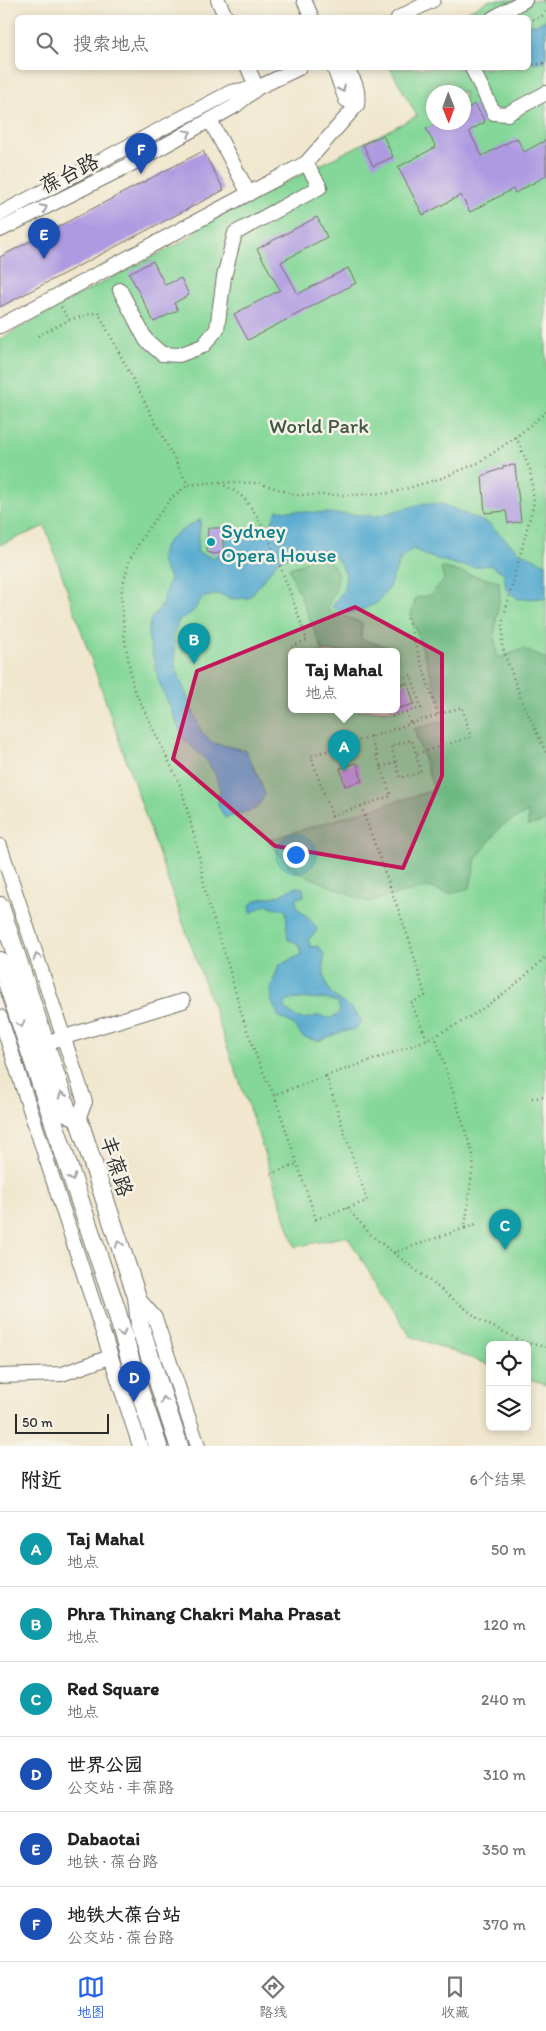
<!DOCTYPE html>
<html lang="zh">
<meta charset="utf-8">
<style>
:root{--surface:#fff;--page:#f6f6f6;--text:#222;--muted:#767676;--line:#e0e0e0;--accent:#2563eb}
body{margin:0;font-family:Itim,"LXGW WenKai TC",sans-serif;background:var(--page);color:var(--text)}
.controls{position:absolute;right:15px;bottom:15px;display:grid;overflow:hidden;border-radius:8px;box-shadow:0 2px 8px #0003}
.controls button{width:45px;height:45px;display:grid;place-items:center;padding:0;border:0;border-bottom:1px solid var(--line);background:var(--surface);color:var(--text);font:25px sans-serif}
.compass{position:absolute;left:426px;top:85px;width:45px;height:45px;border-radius:50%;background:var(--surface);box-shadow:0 2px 8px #0003;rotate:179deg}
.scale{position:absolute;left:15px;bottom:12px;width:94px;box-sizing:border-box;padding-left:5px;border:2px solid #2b2b2b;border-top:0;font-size:14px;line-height:18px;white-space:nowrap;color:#2b2b2b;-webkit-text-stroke:4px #f7f3e8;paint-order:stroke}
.you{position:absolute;left:295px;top:854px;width:18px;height:18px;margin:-12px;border:4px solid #fff;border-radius:50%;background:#1a73e8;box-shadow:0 0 0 8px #1a73e833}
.badge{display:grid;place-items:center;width:32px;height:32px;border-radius:50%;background:var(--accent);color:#fff;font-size:16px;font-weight:700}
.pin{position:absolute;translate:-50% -41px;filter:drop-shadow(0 1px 2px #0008)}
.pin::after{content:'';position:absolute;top:26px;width:18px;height:15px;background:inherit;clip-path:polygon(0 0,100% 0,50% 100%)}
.popup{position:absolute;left:288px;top:648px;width:112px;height:65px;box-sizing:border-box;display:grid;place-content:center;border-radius:8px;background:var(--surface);filter:drop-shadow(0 1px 4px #0005);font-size:16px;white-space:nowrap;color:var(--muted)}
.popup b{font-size:19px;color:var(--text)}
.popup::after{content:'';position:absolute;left:50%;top:100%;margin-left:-10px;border:10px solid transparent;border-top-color:var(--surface)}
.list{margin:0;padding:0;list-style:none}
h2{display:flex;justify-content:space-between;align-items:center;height:65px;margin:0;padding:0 20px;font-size:21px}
h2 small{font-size:16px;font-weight:400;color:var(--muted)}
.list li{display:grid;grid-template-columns:32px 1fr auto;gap:15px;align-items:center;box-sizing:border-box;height:75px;padding:0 20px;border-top:1px solid var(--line)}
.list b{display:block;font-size:19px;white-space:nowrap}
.list p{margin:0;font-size:16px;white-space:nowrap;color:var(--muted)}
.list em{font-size:16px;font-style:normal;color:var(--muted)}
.icon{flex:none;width:28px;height:28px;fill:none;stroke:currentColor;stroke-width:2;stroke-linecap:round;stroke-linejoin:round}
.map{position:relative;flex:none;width:546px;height:1446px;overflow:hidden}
.search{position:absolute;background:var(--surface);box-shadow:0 2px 8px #0003;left:15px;right:15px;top:15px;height:55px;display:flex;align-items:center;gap:12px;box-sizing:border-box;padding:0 18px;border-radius:8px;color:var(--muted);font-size:19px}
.sheet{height:515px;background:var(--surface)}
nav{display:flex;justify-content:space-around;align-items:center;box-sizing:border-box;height:70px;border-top:1px solid var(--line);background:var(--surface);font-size:14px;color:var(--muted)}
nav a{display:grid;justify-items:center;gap:2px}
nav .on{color:var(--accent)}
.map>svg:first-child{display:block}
.green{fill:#84d798;stroke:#588162;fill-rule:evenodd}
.forest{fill:#6bb880;stroke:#4b7256}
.water{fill:#52a9cf;stroke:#3e6a7d;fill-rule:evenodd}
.building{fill:#ae9ae1}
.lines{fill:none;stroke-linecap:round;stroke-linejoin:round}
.minor-casing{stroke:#706d64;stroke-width:16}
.major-casing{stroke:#706d64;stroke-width:20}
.path{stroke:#706d64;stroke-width:2.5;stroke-dasharray:1 4;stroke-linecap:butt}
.minor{stroke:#fff;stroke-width:14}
.major{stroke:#fff;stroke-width:18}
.oneway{stroke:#a0a0a0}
.marked{fill:#c2185b;fill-opacity:0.2;stroke:#c2185b;stroke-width:4;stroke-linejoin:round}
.culture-dot{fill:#0f9aa8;stroke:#f7f3e8;stroke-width:2}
.labels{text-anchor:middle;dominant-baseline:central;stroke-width:5;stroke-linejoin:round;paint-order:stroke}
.street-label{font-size:21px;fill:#2b2b2b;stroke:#f7f3e8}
.park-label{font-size:21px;fill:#415646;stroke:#f7f3e8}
.culture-label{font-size:21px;fill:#0d838f;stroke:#f7f3e8;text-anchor:start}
</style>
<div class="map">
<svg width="546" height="1446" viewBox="0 0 546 1446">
<rect width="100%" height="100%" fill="#f7f3e8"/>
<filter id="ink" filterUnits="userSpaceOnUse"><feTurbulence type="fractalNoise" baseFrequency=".02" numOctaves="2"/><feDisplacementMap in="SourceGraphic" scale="10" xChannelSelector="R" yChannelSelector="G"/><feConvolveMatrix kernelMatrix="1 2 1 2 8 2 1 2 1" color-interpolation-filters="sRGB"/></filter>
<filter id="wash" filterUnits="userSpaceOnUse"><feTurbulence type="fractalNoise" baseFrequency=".0096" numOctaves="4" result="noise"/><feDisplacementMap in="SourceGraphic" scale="20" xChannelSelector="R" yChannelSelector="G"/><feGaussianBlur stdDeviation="1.12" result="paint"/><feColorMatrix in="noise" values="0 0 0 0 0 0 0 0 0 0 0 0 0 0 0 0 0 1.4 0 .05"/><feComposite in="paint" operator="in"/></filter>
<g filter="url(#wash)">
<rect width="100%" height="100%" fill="#f0e7ce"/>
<!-- green -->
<path class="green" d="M 490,0 L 546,0 L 546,1385 L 527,1379 L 527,1345 L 490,1345 L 490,1365 L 410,1336 L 347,1236 L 295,1247 L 254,1122 L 167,878 L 45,526 L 0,545 L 0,339 L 107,280 L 186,240 L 205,223 L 417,116 L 390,68 L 528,68 L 528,18 L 456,17 ZM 434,92 L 464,92 L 464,122 L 434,122 ZM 292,652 L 396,652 L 396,710 L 292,710 Z"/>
<!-- forest -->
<path class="forest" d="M 314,554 C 326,556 340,567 337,582 C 336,591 330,600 327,609 L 362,623 L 361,639 L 392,648 L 391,652 L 323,652 L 289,568 L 300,565 Z
M 441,567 L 499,582 L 500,595 L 494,636 L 498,658 L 523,649 L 546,659 L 546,821 L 528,826 L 528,812 L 501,826 L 476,859 L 470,888 L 448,894 L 428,887 L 367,902 L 291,869 L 268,840 L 434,790 L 414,729 L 446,720 L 411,615 L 416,598 L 430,595 L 444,580 Z"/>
<!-- water -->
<path class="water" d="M 546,20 L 546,61 L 532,63 L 529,57 L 529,24 L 537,24 Z
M 425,503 L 442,504 L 489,524 L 518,551 L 546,564 L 546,598 L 518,599 L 506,589 L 504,573 L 490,565 L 474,567 L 458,565 L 427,556 L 413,549 L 401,558 L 388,589 L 377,603 L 362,610 L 347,614 L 332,607 L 344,590 L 346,574 L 338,560 L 326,550 L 310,549 L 279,560 L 249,598 L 232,599 L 218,594 L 202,598 L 193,612 L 179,620 L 173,635 L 176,669 L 201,731 L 213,743 L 245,750 L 260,780 L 265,795 L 256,809 L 225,818 L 218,805 L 220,789 L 215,774 L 207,761 L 184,739 L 159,682 L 148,636 L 150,620 L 161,607 L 170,578 C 168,574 163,568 162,564 C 156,540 185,529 201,519 L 197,552 L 213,558 L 226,548 L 226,533 L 242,537 L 258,533 L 271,525 L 277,510 L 377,516 Z
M 295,887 L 303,888 L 304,896 L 296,899 L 297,907 L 315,925 L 317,931 L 308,940 L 311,947 L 318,946 L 324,954 C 323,967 323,985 333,995 C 343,1005 357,1008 361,1022 L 356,1029 L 341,1032 L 318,1041 L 303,1037 L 293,1024 L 279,1017 L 272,1003 L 271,988 L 279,965 L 301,955 C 301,945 298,942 288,940 L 286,910 L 265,905 L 251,913 L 250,905 L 256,900 L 281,895 ZM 312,998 C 322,1000 328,998 338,1003 L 340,1012 C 333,1019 328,1020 320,1015 C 302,1020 299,1021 284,1008 L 287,1000 Z"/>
<g id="blocks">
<!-- building -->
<path class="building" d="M 475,104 L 485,122 L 469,131 L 482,156 L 517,138 L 524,152 L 546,140 L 546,176 L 515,193 L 513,189 L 470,212 L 461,195 L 423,215 L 398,167 L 436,147 L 426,129 L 439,122 L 464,122 L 464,110 Z
M 383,135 L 393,157 L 373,166 L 363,144 Z
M 203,151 L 224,190 L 0,307 L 0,257 Z
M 317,217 L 327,237 L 281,262 L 298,294 L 348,268 L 356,283 L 248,340 L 234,314 L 280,290 L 257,249 Z
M 153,261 L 165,285 L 181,278 L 189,295 L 174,303 L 178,310 L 154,322 L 129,273 Z
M 515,465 L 521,522 L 508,523 L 506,511 L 485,513 L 482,476 L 503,468 L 503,466 Z
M 208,528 L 223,528 L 223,551 L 220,553 L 213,554 L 207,552 Z
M 408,683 L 414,704 L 396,709 L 396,686 Z
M 357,763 L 362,781 L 345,786 L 340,768 Z"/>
</g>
</g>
<g filter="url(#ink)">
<use href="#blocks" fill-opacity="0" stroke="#706d64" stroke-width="1"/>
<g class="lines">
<!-- minor casing -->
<g class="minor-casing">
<path id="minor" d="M 218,0 L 226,18
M 304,0 L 312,18
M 398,18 L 433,0
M 493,18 L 525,0
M 248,68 L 257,88
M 334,68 L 346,100 L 357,105
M 472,68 L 494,113 L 507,114 L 546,93
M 210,120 L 249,194
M 0,214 L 231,92 L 256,88
M 0,230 L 135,162 L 235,106 L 257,88 L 299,68
M 120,290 L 146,340 L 162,354 L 179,355 L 203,346 L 217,329 L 224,277 L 235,233 L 320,187 L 306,163 L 357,105 C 359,89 355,79 344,68
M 0,326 L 306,163
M 0,846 L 85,1102 L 78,1118
M 0,1017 L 140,1446
M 35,1046 L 183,1001
M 137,1297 L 155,1318 L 198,1446
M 0,1376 L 62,1374 L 110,1357"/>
</g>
<!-- major casing -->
<g class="major-casing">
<path id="major" d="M 0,906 L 68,1113 L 78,1118 L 137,1297 L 140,1326 L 179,1446
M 0,961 L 116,1309 L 136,1380 L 158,1446"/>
</g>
<!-- path -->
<path class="path" d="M 544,0 L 546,5
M 528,21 L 541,17 L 546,12
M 528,65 L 546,63
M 61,307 L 69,320
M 38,336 L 69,320 L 98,312 L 188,485
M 516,437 L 530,470 L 534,502 L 503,620 L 502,646 L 521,699 L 546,752
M 220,483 C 227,487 234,490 240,495 C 267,517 294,605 307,640 L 291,647 L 293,652
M 407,618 L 438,715
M 387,710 L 389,717 L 421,708 L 411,675 L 396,680
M 406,712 L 410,723
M 370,736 L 391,796 L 332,816 L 311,756 L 462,707 L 471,737 L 416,754
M 381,767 L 396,762 L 400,778 L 421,772 L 412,740 L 391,746 L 396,762
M 361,806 L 410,942 L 425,996 L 411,1003 L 427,1039
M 326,1076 L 367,1201 L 316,1219 L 274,1095 Z
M 326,1076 C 362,1063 400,1052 434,1036 C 474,1018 516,987 546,956
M 274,1095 L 260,1066 L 243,1019 L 227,961 L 207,900 L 198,850 L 181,787 L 133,687 L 125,641 L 121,594 L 129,561 L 145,533 L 172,497 L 188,485 L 218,482 L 258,483 L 298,495 L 347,495 L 391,493 L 442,478 L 480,462 L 516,437 L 546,412
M 532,1098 L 546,1097
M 271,1174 L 297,1164
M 347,1208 L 371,1235 L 480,1320 L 523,1342 L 546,1347
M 465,1228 L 476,1224
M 393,1253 L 465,1228 L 474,1158 L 435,1036"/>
<!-- minor -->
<use href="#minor" class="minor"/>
<!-- major -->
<use href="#major" class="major"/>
</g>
<!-- one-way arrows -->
<defs><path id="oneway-chevron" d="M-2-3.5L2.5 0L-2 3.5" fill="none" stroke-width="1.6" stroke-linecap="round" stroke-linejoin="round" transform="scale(1.25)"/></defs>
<g class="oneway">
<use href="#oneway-chevron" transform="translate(342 89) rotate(66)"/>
<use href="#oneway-chevron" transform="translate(188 133) rotate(-29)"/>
<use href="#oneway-chevron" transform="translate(44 208) rotate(-27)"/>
<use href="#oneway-chevron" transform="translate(37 957) rotate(-108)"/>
<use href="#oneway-chevron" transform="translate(21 1024) rotate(72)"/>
<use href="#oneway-chevron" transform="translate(62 1095) rotate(-109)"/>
<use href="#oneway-chevron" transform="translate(72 1178) rotate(71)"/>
<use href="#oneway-chevron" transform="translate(119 1244) rotate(-108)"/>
<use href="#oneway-chevron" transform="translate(122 1333) rotate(74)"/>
<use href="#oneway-chevron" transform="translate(164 1400) rotate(-108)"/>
</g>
</g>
<!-- marked area -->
<path class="marked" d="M 355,607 L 442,654 L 442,776 L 403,868 L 275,846 L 173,759 L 197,671 Z"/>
<!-- markers -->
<circle class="culture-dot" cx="211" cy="542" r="5"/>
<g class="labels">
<!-- street labels -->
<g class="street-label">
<text transform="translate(69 173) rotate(-27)">葆台路</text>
<text transform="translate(117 1166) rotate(72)">丰葆路</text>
</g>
<!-- park labels -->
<g class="park-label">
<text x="319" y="425">World Park</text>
</g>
<!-- culture labels -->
<g class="culture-label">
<text x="221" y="530">Sydney<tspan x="221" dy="24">Opera House</tspan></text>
</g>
</g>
</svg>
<div class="controls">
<button><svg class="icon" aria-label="locate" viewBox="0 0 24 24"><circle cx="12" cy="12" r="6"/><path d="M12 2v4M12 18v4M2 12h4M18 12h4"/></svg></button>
<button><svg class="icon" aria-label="layers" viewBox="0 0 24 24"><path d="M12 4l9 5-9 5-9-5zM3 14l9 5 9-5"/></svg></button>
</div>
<svg class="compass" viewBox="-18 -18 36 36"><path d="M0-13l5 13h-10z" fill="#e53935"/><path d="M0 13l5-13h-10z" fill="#767676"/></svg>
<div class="scale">50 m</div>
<div class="you"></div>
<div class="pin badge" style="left:344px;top:771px;background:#0f9aa8">A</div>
<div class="popup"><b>Taj Mahal</b>地点</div>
<div class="pin badge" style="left:194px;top:664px;background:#0f9aa8">B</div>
<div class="pin badge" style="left:505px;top:1250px;background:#0f9aa8">C</div>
<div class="pin badge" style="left:134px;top:1402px;background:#1a4fb4">D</div>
<div class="pin badge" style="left:44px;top:259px;background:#1a4fb4">E</div>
<div class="pin badge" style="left:141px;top:174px;background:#1a4fb4">F</div>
<div class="search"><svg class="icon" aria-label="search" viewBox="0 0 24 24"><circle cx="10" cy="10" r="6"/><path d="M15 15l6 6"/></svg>搜索地点</div>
</div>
<section class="sheet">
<h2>附近<small>6个结果</small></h2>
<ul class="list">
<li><span class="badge" style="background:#0f9aa8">A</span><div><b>Taj Mahal</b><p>地点</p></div><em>50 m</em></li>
<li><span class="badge" style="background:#0f9aa8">B</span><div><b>Phra Thinang Chakri Maha Prasat</b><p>地点</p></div><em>120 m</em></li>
<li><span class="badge" style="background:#0f9aa8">C</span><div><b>Red Square</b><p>地点</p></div><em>240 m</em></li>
<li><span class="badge" style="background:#1a4fb4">D</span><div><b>世界公园</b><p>公交站 · 丰葆路</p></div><em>310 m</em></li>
<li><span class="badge" style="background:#1a4fb4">E</span><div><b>Dabaotai</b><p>地铁 · 葆台路</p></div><em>350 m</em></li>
<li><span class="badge" style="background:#1a4fb4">F</span><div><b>地铁大葆台站</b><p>公交站 · 葆台路</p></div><em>370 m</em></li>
</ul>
</section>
<nav>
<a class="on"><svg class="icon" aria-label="map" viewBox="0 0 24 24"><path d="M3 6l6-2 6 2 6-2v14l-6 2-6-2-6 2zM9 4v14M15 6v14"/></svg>地图</a>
<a><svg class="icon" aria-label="directions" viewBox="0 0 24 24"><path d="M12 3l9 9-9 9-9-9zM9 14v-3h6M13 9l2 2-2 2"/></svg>路线</a>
<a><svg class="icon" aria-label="saved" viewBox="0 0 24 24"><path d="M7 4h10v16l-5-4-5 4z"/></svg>收藏</a>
</nav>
